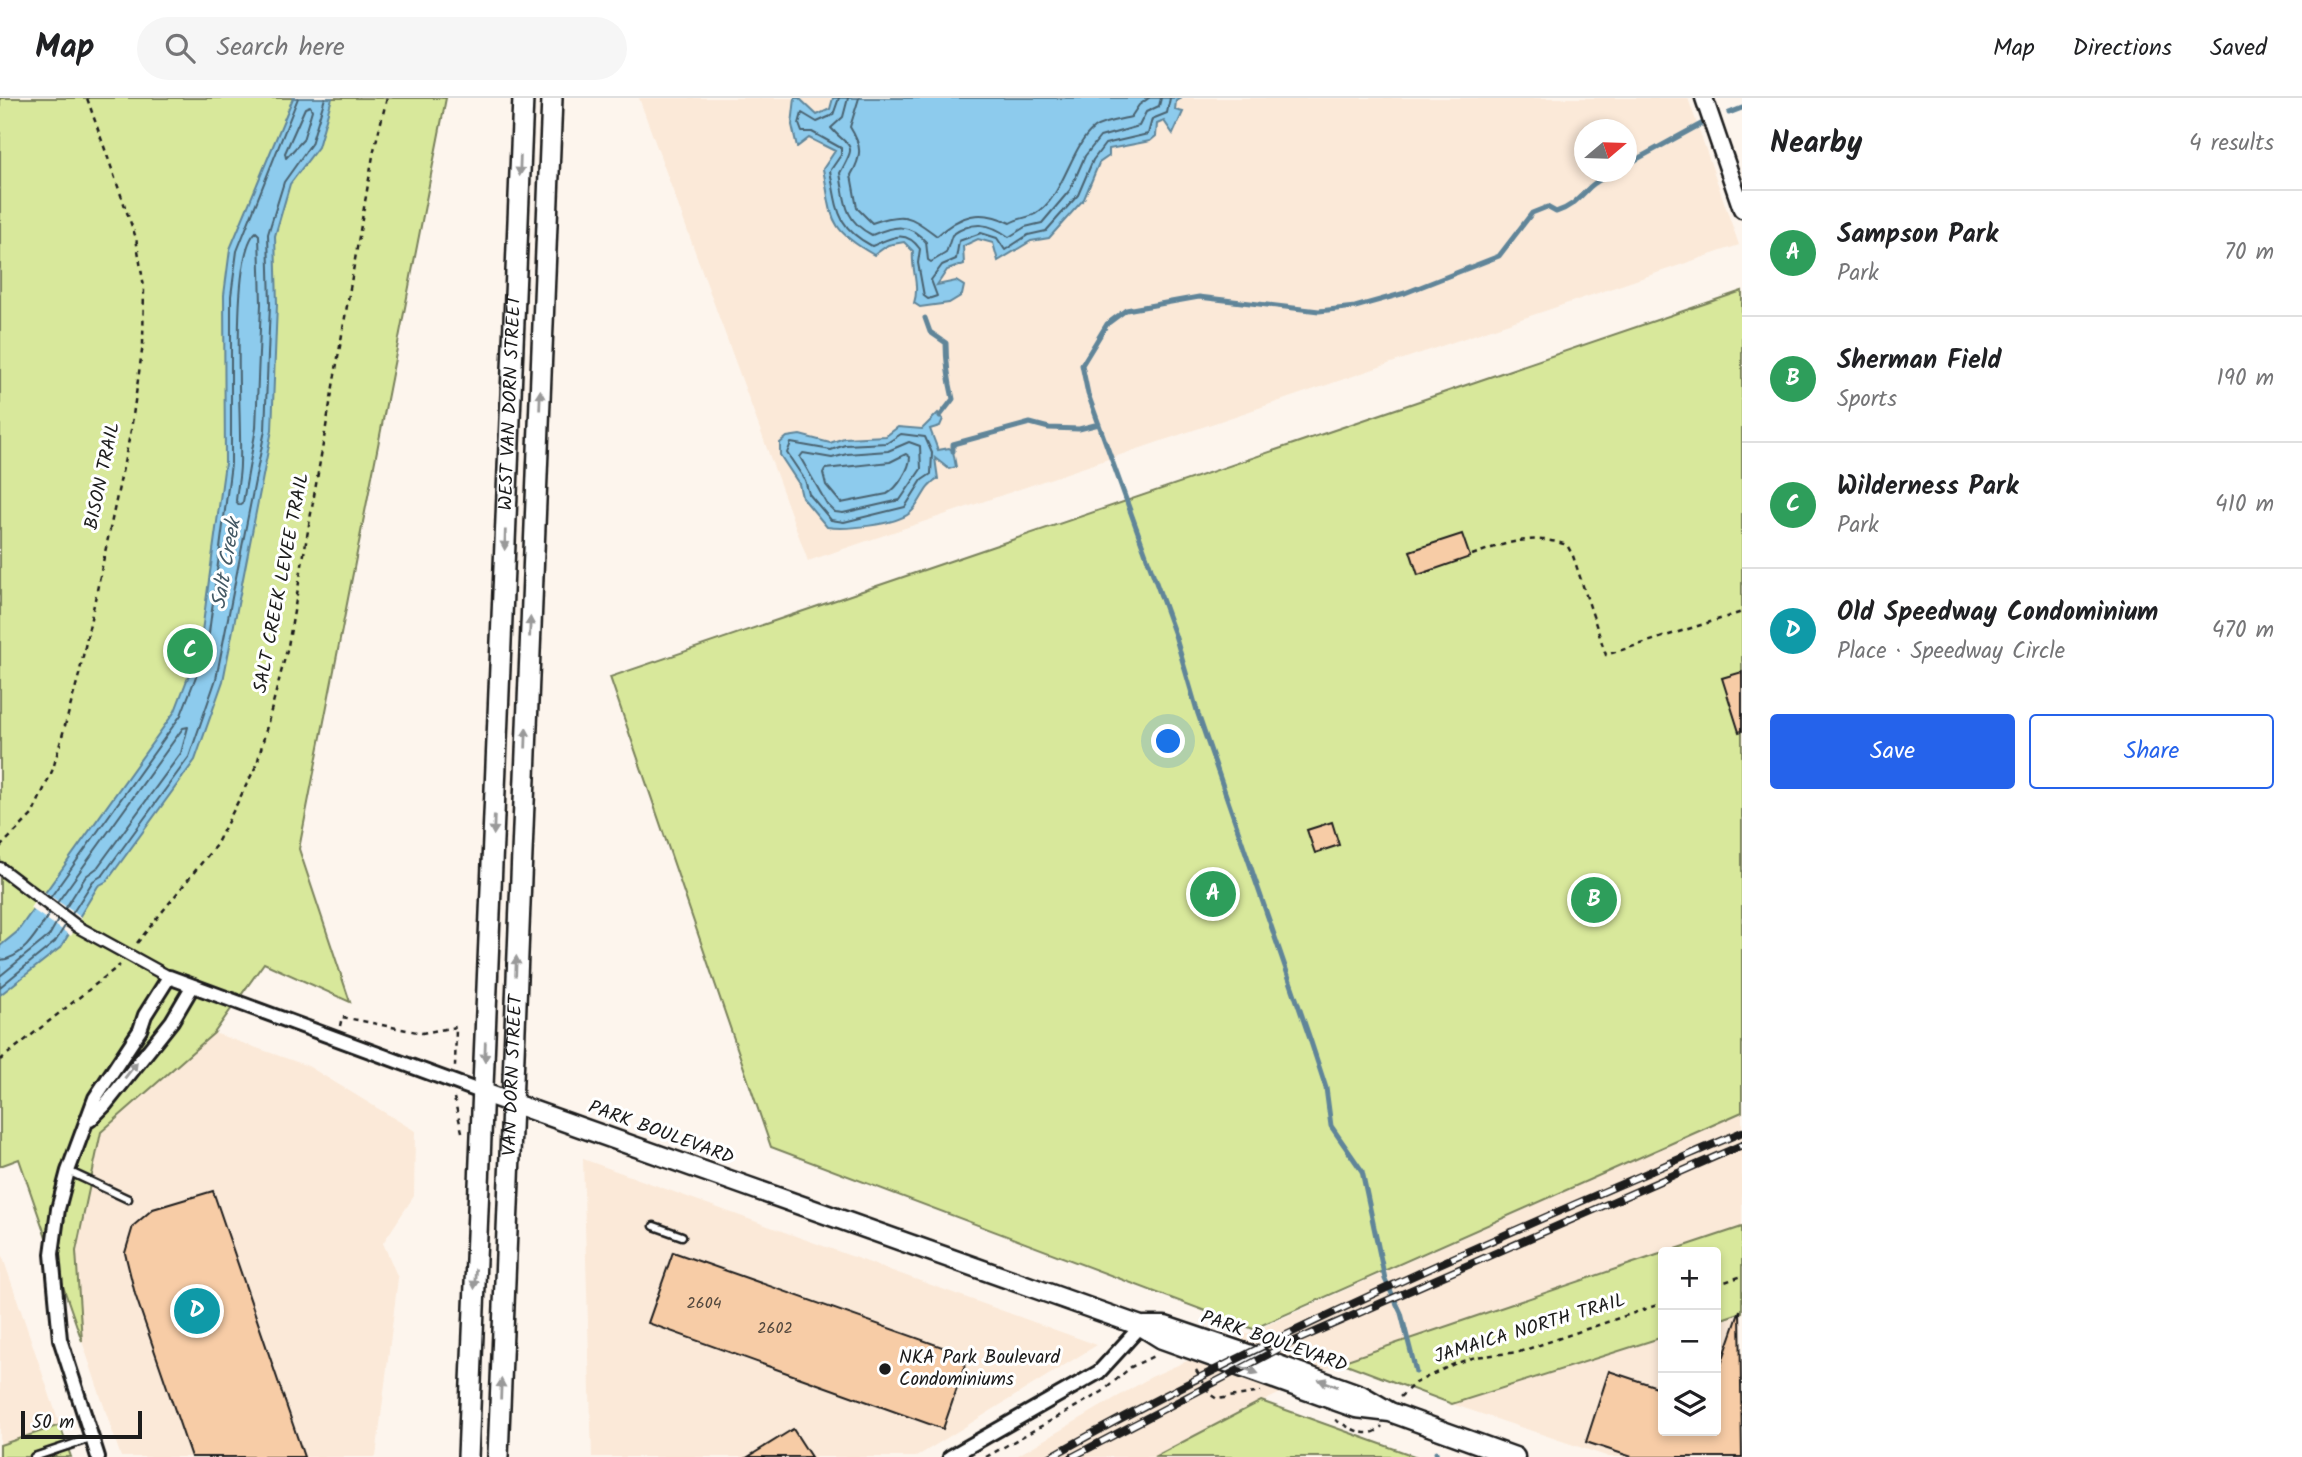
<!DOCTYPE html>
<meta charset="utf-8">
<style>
:root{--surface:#fff;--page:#f6f6f6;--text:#202124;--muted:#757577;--line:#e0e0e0;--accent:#2563eb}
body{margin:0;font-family:Kalam,sans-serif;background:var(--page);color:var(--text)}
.controls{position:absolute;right:21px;bottom:21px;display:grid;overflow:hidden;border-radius:7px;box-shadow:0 4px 10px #0003}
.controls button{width:63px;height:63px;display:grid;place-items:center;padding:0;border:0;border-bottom:2px solid var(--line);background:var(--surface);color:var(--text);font:35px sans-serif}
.compass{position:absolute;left:1574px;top:21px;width:63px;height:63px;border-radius:50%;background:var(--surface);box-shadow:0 4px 10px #0003;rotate:71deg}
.scale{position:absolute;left:21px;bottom:18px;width:121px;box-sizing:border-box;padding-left:7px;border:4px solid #1c1c1c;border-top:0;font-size:19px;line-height:24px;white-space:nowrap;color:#1c1c1c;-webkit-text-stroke:5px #fff;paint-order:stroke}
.you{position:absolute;left:1169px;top:644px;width:24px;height:24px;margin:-18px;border:5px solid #fff;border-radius:50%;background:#1a73e8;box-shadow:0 0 0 10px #1a73e833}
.badge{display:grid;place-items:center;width:46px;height:46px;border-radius:50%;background:var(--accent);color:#fff;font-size:23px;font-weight:700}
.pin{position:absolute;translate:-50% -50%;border:4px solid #fff;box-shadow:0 2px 7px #0006}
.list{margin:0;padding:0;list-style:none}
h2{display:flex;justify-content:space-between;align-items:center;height:91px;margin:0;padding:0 28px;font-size:30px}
h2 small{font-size:23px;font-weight:400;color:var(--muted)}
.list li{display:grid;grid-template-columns:46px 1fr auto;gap:21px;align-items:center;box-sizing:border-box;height:126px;padding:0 28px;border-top:2px solid var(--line)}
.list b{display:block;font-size:26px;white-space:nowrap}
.list p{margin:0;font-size:23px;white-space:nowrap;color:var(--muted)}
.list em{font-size:23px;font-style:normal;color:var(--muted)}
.actions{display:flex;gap:14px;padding:21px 28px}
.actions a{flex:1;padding:16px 0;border:2px solid var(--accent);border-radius:7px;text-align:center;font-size:24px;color:var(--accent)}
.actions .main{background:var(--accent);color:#fff}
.icon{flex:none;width:38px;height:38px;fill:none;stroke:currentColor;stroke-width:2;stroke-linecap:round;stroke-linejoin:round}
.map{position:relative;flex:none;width:1742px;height:1359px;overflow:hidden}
header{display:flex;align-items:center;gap:42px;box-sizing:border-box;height:98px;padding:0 35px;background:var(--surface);border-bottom:2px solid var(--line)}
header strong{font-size:33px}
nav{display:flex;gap:38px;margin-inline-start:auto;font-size:24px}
.search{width:490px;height:63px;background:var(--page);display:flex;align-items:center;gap:18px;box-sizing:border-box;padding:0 24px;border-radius:38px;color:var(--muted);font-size:26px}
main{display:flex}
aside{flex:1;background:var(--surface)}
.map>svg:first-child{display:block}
.built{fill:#fbe9d8;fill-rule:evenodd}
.green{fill:#d8e89b;stroke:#7a825c;stroke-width:2}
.water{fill:#8dcbed;stroke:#608599;stroke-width:2}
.pier{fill:#fdf5ed}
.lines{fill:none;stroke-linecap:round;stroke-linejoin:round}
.shore{stroke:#496270;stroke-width:2}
.stream{stroke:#608599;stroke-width:5}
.building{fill:#f7cca6;stroke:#1c1c1c;stroke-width:2}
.service-casing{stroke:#1c1c1c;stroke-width:11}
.pedestrian-casing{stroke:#1c1c1c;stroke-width:15}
.minor-casing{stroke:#1c1c1c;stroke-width:18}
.tertiary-casing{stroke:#1c1c1c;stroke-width:21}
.secondary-casing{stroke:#1c1c1c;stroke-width:23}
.primary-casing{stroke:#1c1c1c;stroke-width:24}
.path{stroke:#1c1c1c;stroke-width:2.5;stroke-dasharray:5 5;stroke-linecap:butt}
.service{stroke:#fff;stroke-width:6}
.pedestrian{stroke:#fff;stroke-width:10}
.minor{stroke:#fff;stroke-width:12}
.tertiary{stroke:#fff;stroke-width:16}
.secondary{stroke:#fff;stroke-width:18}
.primary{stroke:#fff;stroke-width:19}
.rail-casing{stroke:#1c1c1c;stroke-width:8}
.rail{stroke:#fff;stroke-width:5;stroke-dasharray:16;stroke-linecap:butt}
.oneway{fill:#999}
.poi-dot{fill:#1c1c1c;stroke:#fff;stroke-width:2.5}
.labels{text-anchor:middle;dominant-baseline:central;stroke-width:6;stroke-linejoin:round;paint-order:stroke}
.number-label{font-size:16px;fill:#53483e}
.street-label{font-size:19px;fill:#1c1c1c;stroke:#fff}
.poi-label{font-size:19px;fill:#1c1c1c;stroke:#fff;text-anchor:start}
.water-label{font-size:21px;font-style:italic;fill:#445965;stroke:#fff}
</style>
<header>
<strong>Map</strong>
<div class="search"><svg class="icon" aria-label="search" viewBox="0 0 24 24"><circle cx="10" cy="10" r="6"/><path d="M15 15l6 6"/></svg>Search here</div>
<nav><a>Map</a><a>Directions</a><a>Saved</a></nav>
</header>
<main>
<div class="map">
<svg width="1742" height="1359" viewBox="0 0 1742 1359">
<rect width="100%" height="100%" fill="#fdf5ed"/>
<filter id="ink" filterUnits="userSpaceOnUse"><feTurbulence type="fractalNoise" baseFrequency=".0143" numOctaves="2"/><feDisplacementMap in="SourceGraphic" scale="14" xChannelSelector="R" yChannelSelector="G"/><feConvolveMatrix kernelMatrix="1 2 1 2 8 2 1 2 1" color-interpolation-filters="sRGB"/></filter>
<g filter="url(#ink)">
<!-- built -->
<path class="built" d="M 639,0 L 1688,0 L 1739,147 L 808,463 ZM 1584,32 L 1626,32 L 1626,74 L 1584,74 Z
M 214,935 L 308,968 L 415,1033 L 414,1098 L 383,1145 L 398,1180 L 376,1359 L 121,1359 L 82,1243 L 76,1153 L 101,1034 Z
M 1742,1014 L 1742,1129 L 1341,1264 L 1154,1359 L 1015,1359 L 1151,1279 Z
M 583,1061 L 1097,1247 L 916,1359 L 592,1359 Z
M 0,1151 L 60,1327 L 0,1347 Z
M 1742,1214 L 1742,1359 L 1609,1359 L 1452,1306 L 1663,1239 L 1663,1333 L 1716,1333 L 1716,1223 Z"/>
<!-- green -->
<path class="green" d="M 0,0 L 446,0 L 299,751 L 350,904 L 264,865 L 214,935 L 101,1034 L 76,1153 L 82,1243 L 19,1061 L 0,1068 Z
M 1742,193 L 1742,1014 L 1253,1231 L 771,1049 L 610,579 Z
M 1742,1129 L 1742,1214 L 1716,1223 L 1716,1154 L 1667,1154 Z
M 1663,1155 L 1663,1239 L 1452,1306 L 1341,1264 Z
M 1261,1303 L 1417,1359 L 1154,1359 Z
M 60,1327 L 71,1359 L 0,1359 L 0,1347 Z"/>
<!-- water -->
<path class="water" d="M 293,0 L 332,0 L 318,49 L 290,86 L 275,138 L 277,206 L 272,332 L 223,583 L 195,662 L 107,783 L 98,788 L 61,849 L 0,897 L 0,848 L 17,834 L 175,613 L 200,548 L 225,365 L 224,197 L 230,151 Z
M 795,0 L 799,0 L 817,17 L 830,11 L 833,0 L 1182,0 L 1176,3 L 1175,12 L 1183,14 L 1173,36 L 1164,23 L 1157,26 L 1156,38 L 1150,43 L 1109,51 L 1109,58 L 1099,65 L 1084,101 L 1049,140 L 1031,143 L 998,163 L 993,145 L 978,141 L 963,148 L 964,166 L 947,172 L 937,187 L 956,183 L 964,188 L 962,197 L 949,205 L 920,209 L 914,205 C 920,187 911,171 913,153 L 904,144 L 888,147 L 874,157 C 826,130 833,120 823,71 L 835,53 L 809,40 L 797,49 L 792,27 Z
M 938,315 L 943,321 L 940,328 L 930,331 L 938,352 L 949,350 L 953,353 L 956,369 L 949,371 L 935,360 L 938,381 C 923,389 922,405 910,415 C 895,427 845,432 827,429 L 802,399 L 799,386 L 780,357 L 780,345 L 787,339 L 800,337 L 830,345 L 844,340 L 886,338 L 898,329 L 922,331 Z"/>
<!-- pier -->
<path class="pier" d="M 42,792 L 82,820 L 71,838 L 30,810 Z"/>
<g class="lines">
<!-- shore -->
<path class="shore" d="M 839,0 L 833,17 L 817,24 L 802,15 L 799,26 L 802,34 L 812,34 L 841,50 L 841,57 L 830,73 C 838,111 835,128 872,148 C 891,140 905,130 920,151 L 918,165 L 924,198 L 928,201 L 937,198 L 931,182 L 942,167 L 956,161 L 959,143 L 981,135 L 997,140 L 1005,152 L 1028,137 L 1046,133 L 1078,97 L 1093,62 L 1105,46 L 1148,36 L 1152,21 L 1167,15 L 1170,0
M 848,0 L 843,19 L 831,30 C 850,52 858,43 840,75 C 845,103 844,123 872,137 C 894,128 909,124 926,144 L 928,162 L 931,164 L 946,155 L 952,137 C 973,122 990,125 1009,139 L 1025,129 L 1042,125 L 1070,92 L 1085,58 L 1100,39 L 1139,28 L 1146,14 L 1159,8 L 1161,0
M 859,0 L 850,29 C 862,48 862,58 851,77 L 857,110 L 872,125 C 906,113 910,118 937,138 C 960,117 980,110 1010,125 C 1018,120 1028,120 1035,116 C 1063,101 1070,49 1094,30 C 1104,23 1119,22 1131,19 L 1139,7 L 1149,0
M 310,8 L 312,12 L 303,42 L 286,60 L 285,55 L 305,10 Z
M 256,134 L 259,137 L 261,206 L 256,330 L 243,404 L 239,407 L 236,403 C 237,391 240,378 240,366 C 242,324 229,157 256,134 Z
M 901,336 L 925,339 L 932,355 L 931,376 L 922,382 L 905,409 L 844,424 L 831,422 L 809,396 L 805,382 L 787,355 L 791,345 L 831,352 L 845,347 L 887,345 Z
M 909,344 L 920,348 L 921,371 L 900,402 L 843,415 L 835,414 L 827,406 L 800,359 L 803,355 L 832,360 L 847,356 L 888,353 Z
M 906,356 L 910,359 C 910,370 898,390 887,396 L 841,405 L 826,387 L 823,375 L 825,371 L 890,364 Z
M 50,800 L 181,617 L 207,550 L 231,366 L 231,198 L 237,153 L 298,0
M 57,805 L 183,630 L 188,629 L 181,655 L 97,770 L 86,778 L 65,811
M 72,816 L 93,783 L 103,777 L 189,659 L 216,581 L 265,332 L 270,206 L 268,136 L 284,84 L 311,46 L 325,0
M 0,862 C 23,861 38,833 49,816
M 0,878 L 49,838 L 58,822
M 0,889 L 55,844 L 65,828"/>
<!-- stream -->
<path class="stream" d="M 1729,15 L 1742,10
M 1626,67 L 1703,25
M 925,220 L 930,234 L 946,245 C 946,262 949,284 953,301 L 940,318
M 953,353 L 953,346 L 1030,325 L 1049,330 L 1079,331 L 1099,326
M 1416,1274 L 1401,1215 L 1385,1181 L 1362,1073 L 1331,1028 L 1326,990 L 1310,941 L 1198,616 L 1175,537 L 1088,296 L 1082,267 L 1107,226 L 1126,212 L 1199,199 L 1319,213 L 1355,209 L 1405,195 L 1499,158 L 1532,115 L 1547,109 L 1556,114 C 1572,109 1578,101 1590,89 C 1596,83 1607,78 1615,74
M 1436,1354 L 1437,1359"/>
</g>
<!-- building -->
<path class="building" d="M 1462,436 L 1470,459 L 1418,477 L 1410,453 Z
M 1742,574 L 1742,633 L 1739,634 L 1722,580 Z
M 1332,724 L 1339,747 L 1315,755 L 1307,732 Z
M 213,1093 L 304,1359 L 191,1359 L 135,1196 L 125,1155 L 133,1128 L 153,1111 Z
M 673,1154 L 968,1258 L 943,1331 L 648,1225 Z
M 1740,1212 L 1742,1359 L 1632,1359 L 1586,1344 L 1609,1273 L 1663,1291 L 1663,1333 L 1716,1333 L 1716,1281 Z
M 793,1331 L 811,1359 L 748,1359 Z"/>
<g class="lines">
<!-- service casing -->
<g class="service-casing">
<path id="service" d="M 68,1073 L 128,1101
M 654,1128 L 682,1138
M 34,1359 L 91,1340"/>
</g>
<!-- pedestrian casing -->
<g class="pedestrian-casing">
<path id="pedestrian" d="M 0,770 L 78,829 L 169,879"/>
</g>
<!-- minor casing -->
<g class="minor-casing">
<path id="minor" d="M 90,1022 L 105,1007 L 172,923 L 192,889
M 98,1359 L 60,1241 L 52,1156 L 58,1111 L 68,1073 L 95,1000 L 140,932 L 145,917 L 169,879 L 484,995
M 950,1359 L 1099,1274 L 1141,1228"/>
</g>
<!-- tertiary casing -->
<g class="tertiary-casing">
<path id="tertiary" d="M 1704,0 L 1742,111"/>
</g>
<!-- secondary casing -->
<g class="secondary-casing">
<path id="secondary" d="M 484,995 L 1141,1228 L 1162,1241 L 1356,1310 L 1390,1314
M 1144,1228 L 1165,1228 L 1245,1255 L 1361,1297 L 1390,1314 L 1515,1359"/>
</g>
<!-- primary casing -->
<g class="primary-casing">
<g id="primary">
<path id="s1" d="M 468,1359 L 523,0"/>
<path id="s2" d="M 498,1359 L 552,0"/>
</g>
</g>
<!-- path -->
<path class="path" d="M 1472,457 C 1505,445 1532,435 1567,447 L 1573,458 L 1606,557 L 1742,514
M 0,749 L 32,717 L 53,671 L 79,577 L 131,332 L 143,246 L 144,189 L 136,140 L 87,0
M 137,845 L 216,747 L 257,666 L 288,548 L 374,52 L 387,0
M 340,928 L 342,919 L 422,935 L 456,929 L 455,969
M 0,962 L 120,867
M 454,1000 L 463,1038
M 1716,1187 L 1742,1178
M 1196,1272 L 1211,1297 L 1217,1301 L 1261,1294
M 1400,1299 L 1415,1285 L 1454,1266 L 1475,1259 L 1519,1254 L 1663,1205
M 1335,1322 C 1349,1329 1369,1344 1382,1328
M 986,1359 L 1102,1294 L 1131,1269 L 1156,1257"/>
<!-- service -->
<use href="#service" class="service"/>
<!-- pedestrian -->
<use href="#pedestrian" class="pedestrian"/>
<!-- minor -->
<use href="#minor" class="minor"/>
<!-- tertiary -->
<use href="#tertiary" class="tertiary"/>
<!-- secondary -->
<use href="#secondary" class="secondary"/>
<!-- primary -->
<use href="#primary" class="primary"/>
<!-- rail casing -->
<g class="rail-casing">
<path id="rail" d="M 1050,1359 C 1273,1234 1508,1135 1742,1034
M 1072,1359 L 1288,1246 L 1742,1047"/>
</g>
<!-- rail -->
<use href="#rail" class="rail"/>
</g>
<!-- one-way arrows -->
<defs><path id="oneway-solid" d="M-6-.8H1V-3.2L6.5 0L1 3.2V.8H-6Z" transform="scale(1.75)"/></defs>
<g class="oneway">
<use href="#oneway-solid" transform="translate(520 68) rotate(92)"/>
<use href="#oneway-solid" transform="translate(540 302) rotate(-88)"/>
<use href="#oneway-solid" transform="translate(505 442) rotate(92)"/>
<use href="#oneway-solid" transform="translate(530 529) rotate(-88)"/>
<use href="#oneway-solid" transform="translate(526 640) rotate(-88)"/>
<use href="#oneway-solid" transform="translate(494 727) rotate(92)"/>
<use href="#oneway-solid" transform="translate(516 868) rotate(-88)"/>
<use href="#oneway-solid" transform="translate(485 954) rotate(92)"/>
<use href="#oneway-solid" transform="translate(131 972) rotate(-52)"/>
<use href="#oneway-solid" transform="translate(475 1181) rotate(93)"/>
<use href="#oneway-solid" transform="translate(1249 1272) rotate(20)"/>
<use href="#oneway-solid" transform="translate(1328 1285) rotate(-160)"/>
<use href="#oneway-solid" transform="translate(501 1291) rotate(-88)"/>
</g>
</g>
<!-- markers -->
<circle class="poi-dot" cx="885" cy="1271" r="7"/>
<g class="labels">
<!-- number labels -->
<g class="number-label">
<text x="704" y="1205">2604</text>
<text x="775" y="1230">2602</text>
</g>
<!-- street labels -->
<g class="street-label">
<text stroke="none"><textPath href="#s1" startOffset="1055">WEST VAN DORN STREET</textPath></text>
<text transform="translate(103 378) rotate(-78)">BISON TRAIL</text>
<text transform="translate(282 485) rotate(-79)">SALT CREEK LEVEE TRAIL</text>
<text stroke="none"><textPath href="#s2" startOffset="382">VAN DORN STREET</textPath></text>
<text transform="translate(661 1035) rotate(20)">PARK BOULEVARD</text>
<text transform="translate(1530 1231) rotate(-17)">JAMAICA NORTH TRAIL</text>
<text transform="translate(1274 1244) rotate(19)">PARK BOULEVARD</text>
</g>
<!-- poi labels -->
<g class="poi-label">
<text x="899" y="1260">NKA Park Boulevard<tspan x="899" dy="22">Condominiums</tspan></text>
</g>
<!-- water labels -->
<g class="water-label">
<text transform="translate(227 466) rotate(-80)">Salt Creek</text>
</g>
</g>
</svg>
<div class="controls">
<button>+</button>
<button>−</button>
<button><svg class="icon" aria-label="layers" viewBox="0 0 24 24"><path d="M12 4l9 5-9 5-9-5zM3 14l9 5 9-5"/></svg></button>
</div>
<svg class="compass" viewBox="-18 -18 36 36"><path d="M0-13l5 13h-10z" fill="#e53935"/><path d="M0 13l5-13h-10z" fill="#757577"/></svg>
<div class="scale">50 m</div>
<div class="you"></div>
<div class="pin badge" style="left:1213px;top:796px;background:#2e9e5b">A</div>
<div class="pin badge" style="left:1594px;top:802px;background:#2e9e5b">B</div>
<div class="pin badge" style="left:190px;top:553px;background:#2e9e5b">C</div>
<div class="pin badge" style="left:197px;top:1213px;background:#0f9aa8">D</div>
</div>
<aside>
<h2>Nearby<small>4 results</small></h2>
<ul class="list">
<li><span class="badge" style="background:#2e9e5b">A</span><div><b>Sampson Park</b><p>Park</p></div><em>70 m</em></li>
<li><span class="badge" style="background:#2e9e5b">B</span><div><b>Sherman Field</b><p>Sports</p></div><em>190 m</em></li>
<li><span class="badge" style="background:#2e9e5b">C</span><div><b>Wilderness Park</b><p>Park</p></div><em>410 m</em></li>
<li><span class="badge" style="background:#0f9aa8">D</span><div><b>Old Speedway Condominium</b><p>Place · Speedway Circle</p></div><em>470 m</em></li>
</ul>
<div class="actions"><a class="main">Save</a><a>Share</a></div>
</aside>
</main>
